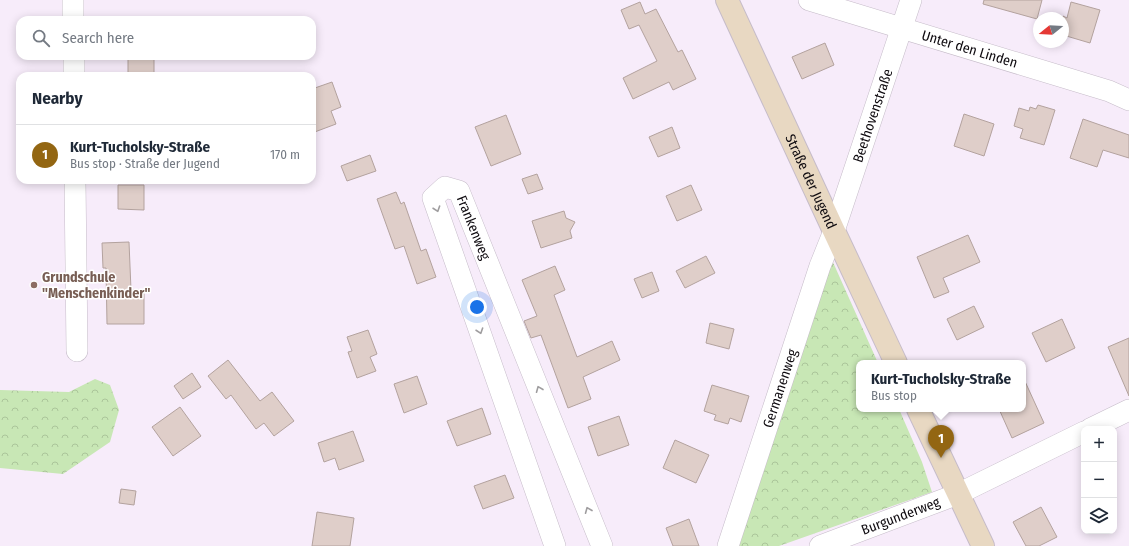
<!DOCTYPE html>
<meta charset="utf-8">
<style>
:root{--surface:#fff;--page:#f2f2f3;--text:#1f2937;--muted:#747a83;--line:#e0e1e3;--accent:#936612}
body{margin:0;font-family:"Fira Sans Condensed",sans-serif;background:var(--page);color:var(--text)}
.controls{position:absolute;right:12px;bottom:12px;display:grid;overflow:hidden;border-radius:8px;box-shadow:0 2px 10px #0003}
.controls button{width:36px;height:36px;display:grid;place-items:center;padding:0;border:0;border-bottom:1px solid var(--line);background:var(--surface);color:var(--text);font:20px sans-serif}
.compass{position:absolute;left:1033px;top:12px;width:36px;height:36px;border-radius:50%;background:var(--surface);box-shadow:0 2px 10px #0003;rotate:252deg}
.you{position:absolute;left:477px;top:307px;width:14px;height:14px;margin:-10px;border:3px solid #fff;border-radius:50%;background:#1a73e8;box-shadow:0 0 0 6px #1a73e833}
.badge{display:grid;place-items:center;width:26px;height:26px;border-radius:50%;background:var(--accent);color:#fff;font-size:13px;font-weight:700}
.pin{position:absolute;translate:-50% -33px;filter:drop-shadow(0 1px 2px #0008)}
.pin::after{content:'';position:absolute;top:21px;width:14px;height:12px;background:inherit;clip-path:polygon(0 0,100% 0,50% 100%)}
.popup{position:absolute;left:856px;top:360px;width:170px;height:52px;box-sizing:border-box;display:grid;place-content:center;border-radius:8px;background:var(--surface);filter:drop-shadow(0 1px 3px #0005);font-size:13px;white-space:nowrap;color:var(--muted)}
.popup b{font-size:15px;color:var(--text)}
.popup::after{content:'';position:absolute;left:50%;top:100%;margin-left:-8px;border:8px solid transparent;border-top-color:var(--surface)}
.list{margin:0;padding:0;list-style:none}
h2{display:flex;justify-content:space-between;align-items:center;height:52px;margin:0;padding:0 16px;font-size:17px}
h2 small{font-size:13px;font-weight:400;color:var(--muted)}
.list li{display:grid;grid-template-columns:26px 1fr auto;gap:12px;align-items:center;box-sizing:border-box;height:60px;padding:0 16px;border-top:1px solid var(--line)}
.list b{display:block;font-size:15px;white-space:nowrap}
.list p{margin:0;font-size:13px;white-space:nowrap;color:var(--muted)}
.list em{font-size:13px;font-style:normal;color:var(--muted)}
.icon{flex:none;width:22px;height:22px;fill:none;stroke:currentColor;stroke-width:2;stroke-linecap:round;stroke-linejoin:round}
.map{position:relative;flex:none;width:1129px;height:546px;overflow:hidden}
.search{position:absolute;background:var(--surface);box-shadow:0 2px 10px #0003;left:16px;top:16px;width:300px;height:44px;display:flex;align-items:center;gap:10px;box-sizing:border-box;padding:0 14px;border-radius:12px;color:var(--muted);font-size:15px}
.panel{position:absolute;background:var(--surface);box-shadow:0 2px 10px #0003;left:16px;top:72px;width:300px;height:112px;border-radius:12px}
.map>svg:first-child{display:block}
.forest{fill:url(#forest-crowns)}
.building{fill:#dfcec9;stroke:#b3a29e}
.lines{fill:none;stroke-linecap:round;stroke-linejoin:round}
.street-casing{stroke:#c6bcc9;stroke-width:22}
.secondary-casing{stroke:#c6bcc9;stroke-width:24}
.street{stroke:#fff;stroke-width:21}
.secondary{stroke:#e8d8c2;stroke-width:22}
.oneway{stroke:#9f9d9f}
.education-dot{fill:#8d6e63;stroke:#fff;stroke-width:1.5}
.labels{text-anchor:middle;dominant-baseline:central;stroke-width:3;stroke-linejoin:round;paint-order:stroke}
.street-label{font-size:14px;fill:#0e0a0f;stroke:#fff}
.education-label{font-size:14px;font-weight:bold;fill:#785e54;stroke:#fff;text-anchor:start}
</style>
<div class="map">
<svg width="1129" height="546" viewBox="0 0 1129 546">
<defs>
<pattern id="forest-crowns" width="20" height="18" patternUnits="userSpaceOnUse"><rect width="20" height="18" fill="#c8e7b5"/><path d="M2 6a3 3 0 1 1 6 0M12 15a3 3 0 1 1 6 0" fill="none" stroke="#abc59a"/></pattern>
</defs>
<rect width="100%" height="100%" fill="#f7ecfa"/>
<!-- forest -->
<path class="forest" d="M 832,260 L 878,363 L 859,363 L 859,409 L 899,409 L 922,462 L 932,492 L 779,546 L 733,546 Z
M 95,379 L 110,385 L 119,410 L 110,442 L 63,474 L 0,468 L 0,390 L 69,392 Z"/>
<!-- building -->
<path class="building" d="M 984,0 L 1042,0 L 1037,19 L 983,4 Z
M 640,2 L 645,14 L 656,9 L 678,52 L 682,50 L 696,79 L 673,90 L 669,82 L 633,99 L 623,78 L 657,61 L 639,25 L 629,29 L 621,10 Z
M 1071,2 L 1100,10 L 1090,43 L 1063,35 L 1063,16 L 1067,18 Z
M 825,43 L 834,65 L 802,79 L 792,57 Z
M 128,58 L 154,58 L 154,76 L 128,76 Z
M 332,82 L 341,107 L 331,111 L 336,124 L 312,133 L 312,89 Z
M 1038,105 L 1055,110 L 1044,145 L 1020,138 L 1023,129 L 1014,126 L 1019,108 L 1029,111 L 1030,107 L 1036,109 Z
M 964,114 L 994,124 L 984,156 L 954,146 Z
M 506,115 L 521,154 L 491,166 L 475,127 Z
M 1083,119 L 1129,135 L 1129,158 L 1103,150 L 1097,167 L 1070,158 Z
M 672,127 L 680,148 L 658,157 L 649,137 Z
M 370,155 L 376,171 L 347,181 L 341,166 Z
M 537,174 L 543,189 L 528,194 L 522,179 Z
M 118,185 L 144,185 L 144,210 L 118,209 Z
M 691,185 L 702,210 L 677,221 L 666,196 Z
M 396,192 L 401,204 L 404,202 L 421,251 L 426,249 L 436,277 L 417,284 L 404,246 L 395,249 L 377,199 Z
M 564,211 L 566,218 L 575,222 L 570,231 L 572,238 L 541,248 L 532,221 Z
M 968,235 L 980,262 L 943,278 L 949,292 L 934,298 L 917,257 Z
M 129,242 L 131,290 L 144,290 L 144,324 L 107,324 L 106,268 L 103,268 L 102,243 Z
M 706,256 L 715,273 L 685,288 L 676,271 Z
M 555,266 L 565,290 L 554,295 L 577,357 L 612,341 L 620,360 L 583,377 L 591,399 L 568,408 L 541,335 L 531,338 L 524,321 L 537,316 L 522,280 Z
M 652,272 L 659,291 L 642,298 L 634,279 Z
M 974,306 L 984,327 L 957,340 L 947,319 Z
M 1062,319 L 1075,348 L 1046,362 L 1032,333 Z
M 710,323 L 734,329 L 729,349 L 706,343 Z
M 368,330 L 377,354 L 370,357 L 376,371 L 357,378 L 348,352 L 352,351 L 347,337 Z
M 1129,338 L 1129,396 L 1108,347 Z
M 228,360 L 260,401 L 272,392 L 294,421 L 274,436 L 264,423 L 256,429 L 231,395 L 226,399 L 208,376 Z
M 192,373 L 201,387 L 183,399 L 174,386 Z
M 417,376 L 427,404 L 404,413 L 394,384 Z
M 1023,377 L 1044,423 L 1012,438 L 999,409 L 1023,409 Z
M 712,385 L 749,396 L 741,422 L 730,418 L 728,424 L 714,420 L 716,415 L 704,411 Z
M 180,407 L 201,436 L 173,456 L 152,427 Z
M 482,408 L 491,434 L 457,446 L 447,421 Z
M 619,416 L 629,445 L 598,456 L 588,427 Z
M 353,431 L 364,461 L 339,470 L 335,458 L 324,462 L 318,443 Z
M 675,440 L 709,455 L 696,483 L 663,468 Z
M 505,475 L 514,498 L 483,509 L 474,486 Z
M 121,489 L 136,491 L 134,505 L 119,503 Z
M 1041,507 L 1057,537 L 1039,546 L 1026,546 L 1013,522 Z
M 317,512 L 354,518 L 350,546 L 312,546 Z
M 689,519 L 699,546 L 673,546 L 666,528 Z"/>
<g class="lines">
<!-- street casing -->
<g class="street-casing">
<g id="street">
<path d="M 73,0 L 73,20"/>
<path id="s1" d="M 809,0 L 1109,91 L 1129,100"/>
<path d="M 74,56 L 74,76"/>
<path d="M 75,180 L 77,351"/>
<path d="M 1090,429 L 1129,410"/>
<path id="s2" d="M 555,546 L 433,198 L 445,187 L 459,191 L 602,546"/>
<path id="s3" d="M 728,546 L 820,266 L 834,231 L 911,0"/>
<path id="s4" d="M 820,546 L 958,494 L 1084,432"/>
</g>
</g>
<!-- secondary casing -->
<g class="secondary-casing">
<g id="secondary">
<path id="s5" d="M 727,0 L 834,231 L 896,363"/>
<path d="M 918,409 L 983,546"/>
</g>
</g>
<!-- street -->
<use href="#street" class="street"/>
<!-- secondary -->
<use href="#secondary" class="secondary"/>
</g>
<!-- one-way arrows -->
<defs><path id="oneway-chevron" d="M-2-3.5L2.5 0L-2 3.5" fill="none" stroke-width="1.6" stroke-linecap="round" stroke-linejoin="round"/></defs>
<g class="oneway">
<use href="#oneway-chevron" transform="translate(437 209) rotate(71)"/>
<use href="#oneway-chevron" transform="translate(480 331) rotate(71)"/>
<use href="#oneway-chevron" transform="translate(539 389) rotate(-112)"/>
<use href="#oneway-chevron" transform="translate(588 510) rotate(-112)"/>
</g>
<!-- markers -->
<circle class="education-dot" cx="34" cy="285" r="4"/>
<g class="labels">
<!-- street labels -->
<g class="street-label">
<text stroke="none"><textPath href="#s1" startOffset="168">Unter den Linden</textPath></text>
<text stroke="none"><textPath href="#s3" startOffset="454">Beethovenstraße</textPath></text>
<text stroke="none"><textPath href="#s5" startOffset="200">Straße der Jugend</textPath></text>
<text stroke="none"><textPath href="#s2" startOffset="439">Frankenweg</textPath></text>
<text stroke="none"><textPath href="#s3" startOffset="166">Germanenweg</textPath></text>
<text stroke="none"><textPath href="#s4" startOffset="86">Burgunderweg</textPath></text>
</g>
<!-- education labels -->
<g class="education-label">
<text x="42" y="277">Grundschule<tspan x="42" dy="16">"Menschenkinder"</tspan></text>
</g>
</g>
</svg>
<div class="controls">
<button>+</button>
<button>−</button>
<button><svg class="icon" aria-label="layers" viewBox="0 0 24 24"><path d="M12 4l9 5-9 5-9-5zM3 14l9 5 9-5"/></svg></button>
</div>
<svg class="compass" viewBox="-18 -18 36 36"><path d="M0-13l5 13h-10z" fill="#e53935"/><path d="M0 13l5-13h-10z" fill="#747a83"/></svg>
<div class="you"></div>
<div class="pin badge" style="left:941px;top:458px">1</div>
<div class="popup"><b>Kurt-Tucholsky-Straße</b>Bus stop</div>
<div class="search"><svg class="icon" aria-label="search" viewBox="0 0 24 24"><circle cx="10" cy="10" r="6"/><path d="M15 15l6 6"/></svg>Search here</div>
<section class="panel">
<h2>Nearby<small></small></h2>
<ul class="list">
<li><span class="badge">1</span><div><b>Kurt-Tucholsky-Straße</b><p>Bus stop · Straße der Jugend</p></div><em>170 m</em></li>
</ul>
</section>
</div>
